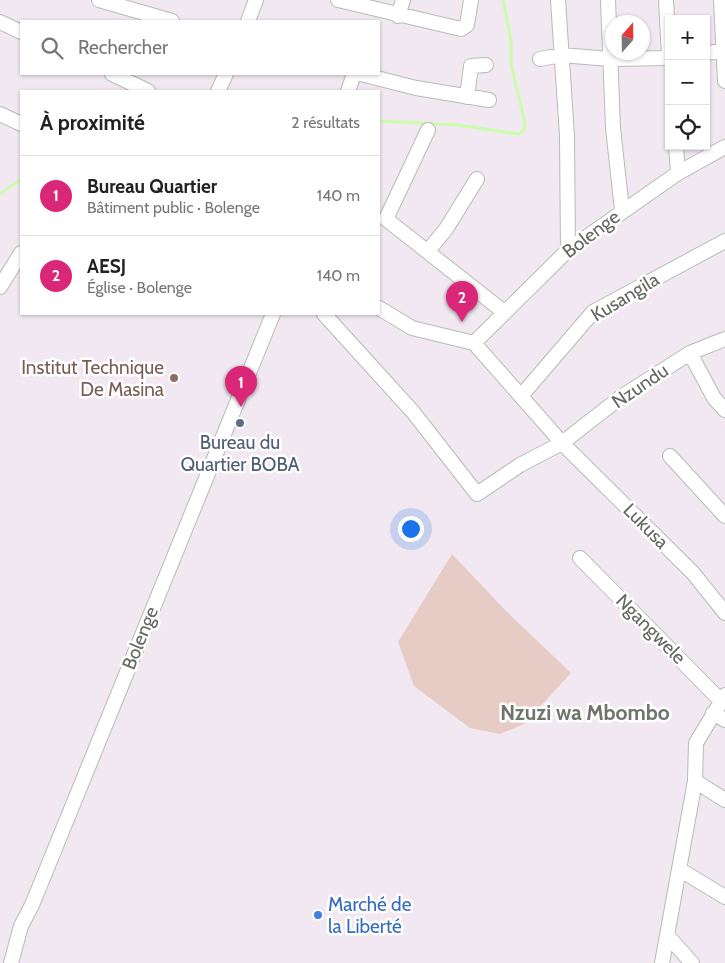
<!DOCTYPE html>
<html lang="fr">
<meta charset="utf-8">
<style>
:root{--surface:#fff;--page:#f2f2f2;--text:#222;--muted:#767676;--line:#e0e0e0;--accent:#db2777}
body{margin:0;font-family:Cabin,sans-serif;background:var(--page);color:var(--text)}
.controls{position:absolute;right:15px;top:15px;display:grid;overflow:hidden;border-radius:0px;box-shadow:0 1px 4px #0004}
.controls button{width:45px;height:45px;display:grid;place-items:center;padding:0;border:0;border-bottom:1px solid var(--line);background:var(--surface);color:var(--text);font:25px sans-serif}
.compass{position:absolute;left:605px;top:15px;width:45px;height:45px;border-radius:50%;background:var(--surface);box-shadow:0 1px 4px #0004;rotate:20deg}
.you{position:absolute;left:410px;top:528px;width:18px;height:18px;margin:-12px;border:4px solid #fff;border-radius:50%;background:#1a73e8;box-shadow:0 0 0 8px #1a73e833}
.badge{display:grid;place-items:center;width:32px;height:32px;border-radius:50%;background:var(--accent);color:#fff;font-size:16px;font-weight:700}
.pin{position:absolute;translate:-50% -41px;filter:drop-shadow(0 1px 2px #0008)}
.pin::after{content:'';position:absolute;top:26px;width:18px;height:15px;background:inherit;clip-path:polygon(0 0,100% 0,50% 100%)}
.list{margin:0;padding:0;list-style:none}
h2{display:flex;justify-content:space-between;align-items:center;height:65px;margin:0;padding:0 20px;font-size:21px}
h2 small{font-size:16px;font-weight:400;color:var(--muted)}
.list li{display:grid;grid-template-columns:32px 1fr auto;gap:15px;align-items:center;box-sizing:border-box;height:80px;padding:0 20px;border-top:1px solid var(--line)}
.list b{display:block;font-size:19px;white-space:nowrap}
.list p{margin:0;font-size:16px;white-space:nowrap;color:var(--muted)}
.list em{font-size:16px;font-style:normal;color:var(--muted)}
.icon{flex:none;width:28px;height:28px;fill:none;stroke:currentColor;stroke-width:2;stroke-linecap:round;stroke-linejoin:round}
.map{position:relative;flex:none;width:725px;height:963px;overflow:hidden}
.search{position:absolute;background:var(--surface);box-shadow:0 1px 4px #0004;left:20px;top:20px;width:360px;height:55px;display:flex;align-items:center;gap:12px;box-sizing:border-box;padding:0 18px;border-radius:0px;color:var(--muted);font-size:19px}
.panel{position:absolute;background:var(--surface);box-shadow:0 1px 4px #0004;left:20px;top:90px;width:360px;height:225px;border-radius:0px}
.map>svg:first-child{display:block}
.green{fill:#e7ccc5}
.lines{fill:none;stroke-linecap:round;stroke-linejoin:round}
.stream{stroke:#c9fdab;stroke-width:3}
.minor-casing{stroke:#b6bcb5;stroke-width:16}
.minor{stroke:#fff;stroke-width:14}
.education-dot{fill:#8d6e63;stroke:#fff;stroke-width:2}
.service-dot{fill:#5c6f8a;stroke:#fff;stroke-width:2}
.shop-dot{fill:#3f7fe0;stroke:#fff;stroke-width:2}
.labels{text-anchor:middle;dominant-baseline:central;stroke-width:5;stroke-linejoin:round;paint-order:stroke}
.street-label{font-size:19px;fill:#61685f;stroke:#fff}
.education-label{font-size:19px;fill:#785e54;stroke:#fff;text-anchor:end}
.service-label{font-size:19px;fill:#4e5e75;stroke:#fff}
.shop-label{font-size:19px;fill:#366cbe;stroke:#fff;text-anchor:start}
.quarter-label{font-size:21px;font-weight:bold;fill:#6e756b;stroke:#fff}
</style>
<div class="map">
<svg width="725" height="963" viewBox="0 0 725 963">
<rect width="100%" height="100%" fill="#f1e8f1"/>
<!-- green -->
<path class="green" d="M 452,554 L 506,611 L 571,673 L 524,724 L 500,734 L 470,728 L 414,686 L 398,642 Z"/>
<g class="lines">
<!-- stream -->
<path class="stream" d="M 379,121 L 458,125 L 519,134 L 524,130 L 525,123 L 511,64 L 511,41 L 503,0
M 0,194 L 21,179"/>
<!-- minor casing -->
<g class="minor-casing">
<path id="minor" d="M 99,0 L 172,21
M 338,0 L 461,29 L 467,25 L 471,0
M 558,0 L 567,136 L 568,250
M 608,0 L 613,128 L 622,210
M 666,0 L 669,57
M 721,0 L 725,81
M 398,16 L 403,0
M 248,21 L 256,0
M 0,22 L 21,32
M 706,53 L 723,51
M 540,59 L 561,55 L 610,59 L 669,58
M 112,74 L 148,91
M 361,74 L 416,88 L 489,100
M 218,91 L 226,74
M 348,91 L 354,74
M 467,97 L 471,66 L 486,65
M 0,114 L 21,124
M 428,130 L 386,219 L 504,312
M 676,146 L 678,173
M 428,251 L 446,229 L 477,179
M 0,287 L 21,253
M 379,308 L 412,328 L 474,343 L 562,443 L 693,573 L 725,613
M 324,314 L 413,412 L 477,494 L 520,465 L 562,443 L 621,397 L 690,353 L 725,339
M 474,343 L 568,250 L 678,173 L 725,147
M 690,353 L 714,398 L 725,410
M 521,396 L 593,312 L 725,241
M 670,456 L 725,516
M 580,558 L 721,701
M 713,713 L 725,720
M 695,781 L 725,800
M 679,869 L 725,897
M 667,935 L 692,963
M 11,963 L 21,926 L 32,905 L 273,314
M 662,963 L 695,781 L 696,743 L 725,695"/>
</g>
<!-- minor -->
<use href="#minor" class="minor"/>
</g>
<!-- markers -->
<circle class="education-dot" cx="174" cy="378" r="5"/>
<circle class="service-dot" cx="240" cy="423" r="5"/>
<circle class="shop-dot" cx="318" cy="915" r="5"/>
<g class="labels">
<!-- street labels -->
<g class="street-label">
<text transform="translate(591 234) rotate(-37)">Bolenge</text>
<text transform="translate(625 297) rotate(-31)">Kusangila</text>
<text transform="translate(640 386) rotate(-34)">Nzundu</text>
<text transform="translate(646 526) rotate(45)">Lukusa</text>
<text transform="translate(651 629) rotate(45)">Ngangwele</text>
<text transform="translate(140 638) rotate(-68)">Bolenge</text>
</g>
<!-- education labels -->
<g class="education-label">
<text x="164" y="367">Institut Technique<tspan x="164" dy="22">De Masina</tspan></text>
</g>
<!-- service labels -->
<g class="service-label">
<text x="240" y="442">Bureau du<tspan x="240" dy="22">Quartier BOBA</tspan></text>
</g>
<!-- shop labels -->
<g class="shop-label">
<text x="328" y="904">Marché de<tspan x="328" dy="22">la Liberté</tspan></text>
</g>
<!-- quarter labels -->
<g class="quarter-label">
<text x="585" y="712">Nzuzi wa Mbombo</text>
</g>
</g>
</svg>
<div class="controls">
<button>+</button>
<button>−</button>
<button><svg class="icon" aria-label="locate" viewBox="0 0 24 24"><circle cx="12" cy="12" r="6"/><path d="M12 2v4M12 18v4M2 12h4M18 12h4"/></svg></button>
</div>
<svg class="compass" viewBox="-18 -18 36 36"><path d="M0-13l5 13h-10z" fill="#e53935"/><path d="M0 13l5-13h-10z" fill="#767676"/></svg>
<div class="you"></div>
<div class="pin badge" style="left:241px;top:407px">1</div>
<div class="pin badge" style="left:462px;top:322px">2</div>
<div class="search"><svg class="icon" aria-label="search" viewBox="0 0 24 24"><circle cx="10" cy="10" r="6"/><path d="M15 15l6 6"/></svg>Rechercher</div>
<section class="panel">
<h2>À proximité<small>2 résultats</small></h2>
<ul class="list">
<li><span class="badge">1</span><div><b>Bureau Quartier</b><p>Bâtiment public · Bolenge</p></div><em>140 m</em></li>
<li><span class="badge">2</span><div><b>AESJ</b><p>Église · Bolenge</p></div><em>140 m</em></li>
</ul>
</section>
</div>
